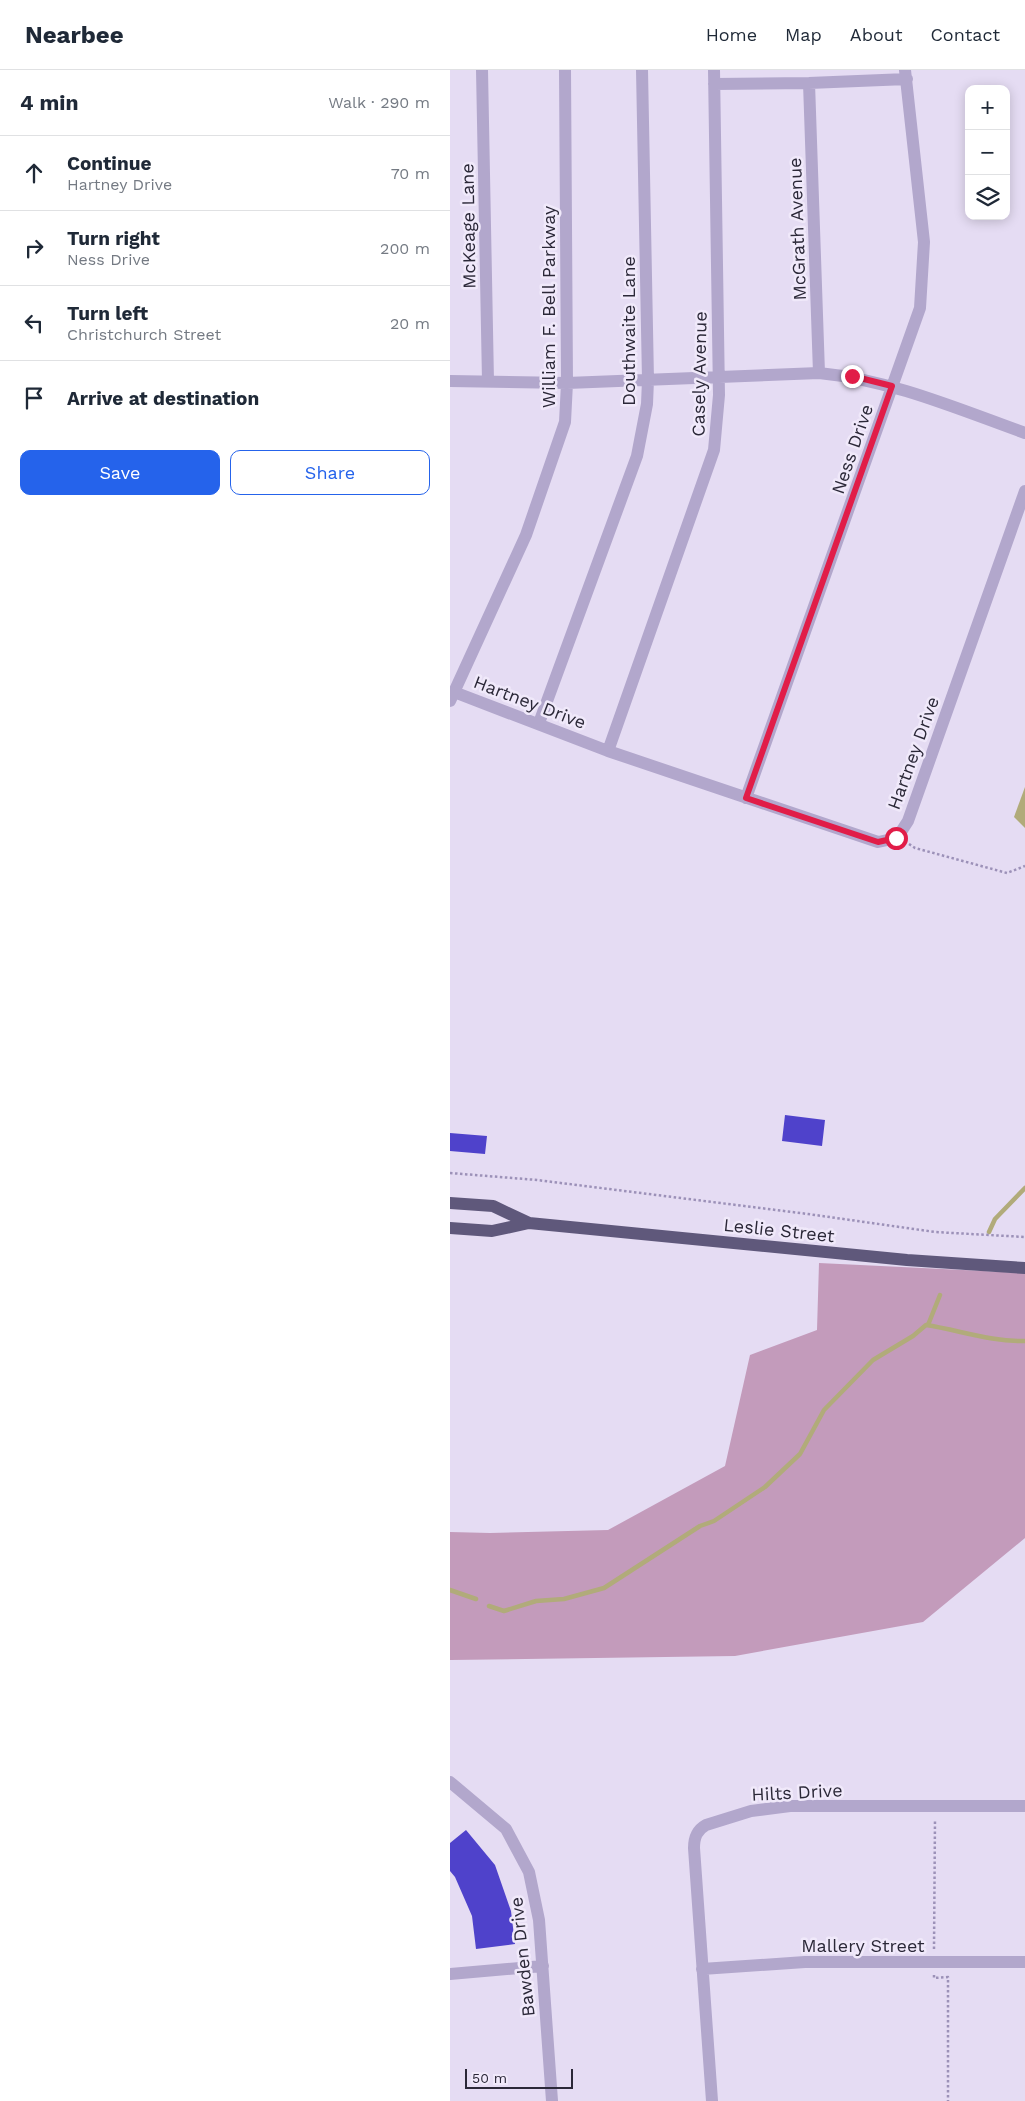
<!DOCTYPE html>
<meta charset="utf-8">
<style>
:root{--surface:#fff;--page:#f6f6f7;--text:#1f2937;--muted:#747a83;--line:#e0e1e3;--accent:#2563eb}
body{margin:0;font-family:"Work Sans",sans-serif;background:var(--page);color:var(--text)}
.controls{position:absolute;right:15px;top:15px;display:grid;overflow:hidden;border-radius:10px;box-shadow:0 2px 12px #0003}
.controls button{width:45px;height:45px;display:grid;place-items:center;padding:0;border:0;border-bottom:1px solid var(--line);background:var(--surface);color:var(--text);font:25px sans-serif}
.scale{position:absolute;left:15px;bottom:12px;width:108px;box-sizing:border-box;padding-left:5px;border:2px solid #2b2838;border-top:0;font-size:14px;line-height:18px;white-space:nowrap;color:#2b2838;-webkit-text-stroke:4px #f0e9fa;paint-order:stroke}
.stop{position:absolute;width:15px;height:15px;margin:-11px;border:4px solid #e11d48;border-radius:50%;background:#fff}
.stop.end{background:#e11d48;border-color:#fff;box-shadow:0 1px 5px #0008}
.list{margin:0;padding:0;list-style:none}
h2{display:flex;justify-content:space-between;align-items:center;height:65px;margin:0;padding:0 20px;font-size:21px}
h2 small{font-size:16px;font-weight:400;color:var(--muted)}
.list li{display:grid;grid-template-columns:32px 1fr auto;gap:15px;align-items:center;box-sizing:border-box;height:75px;padding:0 20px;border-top:1px solid var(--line)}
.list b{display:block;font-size:19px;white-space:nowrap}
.list p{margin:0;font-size:16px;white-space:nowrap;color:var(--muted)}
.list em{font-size:16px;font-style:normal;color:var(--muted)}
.actions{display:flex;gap:10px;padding:15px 20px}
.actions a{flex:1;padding:11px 0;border:1px solid var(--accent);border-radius:10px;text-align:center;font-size:18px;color:var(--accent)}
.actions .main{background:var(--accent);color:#fff}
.icon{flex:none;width:28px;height:28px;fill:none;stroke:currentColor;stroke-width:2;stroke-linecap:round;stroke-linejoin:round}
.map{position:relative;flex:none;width:575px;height:2031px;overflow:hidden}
header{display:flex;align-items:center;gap:30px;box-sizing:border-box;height:70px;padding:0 25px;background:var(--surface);border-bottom:1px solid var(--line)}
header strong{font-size:24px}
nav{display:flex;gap:28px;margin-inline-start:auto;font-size:18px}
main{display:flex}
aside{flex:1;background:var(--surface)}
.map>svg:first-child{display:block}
.green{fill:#c39bbb}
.water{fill:#b1ab7a}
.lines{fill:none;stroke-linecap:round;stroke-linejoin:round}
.stream{stroke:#b1ab7a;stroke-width:4.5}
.building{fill:#4f42cb}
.path{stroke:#9c91b8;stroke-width:2.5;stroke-dasharray:2.5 2.5;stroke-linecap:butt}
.minor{stroke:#b2a7cc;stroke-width:12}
.major{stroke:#5f587b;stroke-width:12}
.route{stroke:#e11d48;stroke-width:6}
.labels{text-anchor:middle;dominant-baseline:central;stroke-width:5;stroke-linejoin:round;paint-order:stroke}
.street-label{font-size:18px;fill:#2b2838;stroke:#f0e9fa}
</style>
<header>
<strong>Nearbee</strong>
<nav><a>Home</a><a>Map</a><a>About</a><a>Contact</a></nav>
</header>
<main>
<aside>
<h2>4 min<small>Walk · 290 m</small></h2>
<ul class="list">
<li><svg class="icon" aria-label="ahead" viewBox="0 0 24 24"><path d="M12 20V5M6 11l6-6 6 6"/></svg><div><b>Continue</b><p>Hartney Drive</p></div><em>70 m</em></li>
<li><svg class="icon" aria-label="right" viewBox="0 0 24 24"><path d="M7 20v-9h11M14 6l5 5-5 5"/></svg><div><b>Turn right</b><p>Ness Drive</p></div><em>200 m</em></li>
<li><svg class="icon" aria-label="left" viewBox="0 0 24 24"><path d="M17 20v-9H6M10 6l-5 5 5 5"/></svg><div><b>Turn left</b><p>Christchurch Street</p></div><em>20 m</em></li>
<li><svg class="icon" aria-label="arrive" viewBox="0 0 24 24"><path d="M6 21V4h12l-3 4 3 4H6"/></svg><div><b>Arrive at destination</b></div></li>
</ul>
<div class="actions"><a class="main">Save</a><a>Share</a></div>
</aside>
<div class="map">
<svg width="575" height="2031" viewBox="0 0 575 2031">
<rect width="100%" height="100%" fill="#e5dcf3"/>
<!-- green -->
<path class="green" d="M 369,1193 L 575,1203 L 575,1468 L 473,1552 L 285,1586 L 0,1590 L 0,1462 L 40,1463 L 158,1460 L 275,1396 L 300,1285 L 367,1260 Z"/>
<!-- water -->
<path class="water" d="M 575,717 L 575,758 L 564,747 Z"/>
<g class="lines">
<!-- stream -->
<path class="stream" d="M 539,1162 L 545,1149 L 575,1118
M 478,1255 L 490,1225
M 0,1520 L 26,1529
M 39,1536 L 54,1541 L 86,1531 L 114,1529 L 154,1518 L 250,1456 L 264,1451 L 315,1417 L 350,1384 L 374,1340 L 423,1290 L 463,1266 L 476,1255 C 509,1260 541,1272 575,1271"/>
</g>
<!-- building -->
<path class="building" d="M 335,1045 L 375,1050 L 372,1076 L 332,1071 Z
M 0,1063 L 37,1066 L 35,1084 L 0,1081 Z
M 16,1760 L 45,1795 L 61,1841 L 65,1874 L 26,1879 L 22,1846 L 5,1807 L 0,1801 L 0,1773 Z"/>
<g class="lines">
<!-- path -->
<path class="path" d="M 459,774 L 465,778 L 557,803 L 575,796
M 0,1103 L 87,1110 L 358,1144 L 485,1162 L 575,1167
M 484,1879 L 485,1750
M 484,1905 L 484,1908 L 498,1907 L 498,2031"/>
<!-- minor -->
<path class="minor" d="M 32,0 L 38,311
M 359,13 L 369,303
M 264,14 L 359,13 L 457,9
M 0,311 L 117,313 L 369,303 C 441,310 508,339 575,363
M 4,622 L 158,681 L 428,772 L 447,768 L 458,751 L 575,421
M 0,631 L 76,465 L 115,352 L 117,313 L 115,0
M 89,653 L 187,386 L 197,334 L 198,310 L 192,0
M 158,681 L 264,380 L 269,325 L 264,0
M 296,728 L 470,238 L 474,172 L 455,0
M 0,1712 L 56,1759 L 79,1802 L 89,1850 L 102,2031
M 252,1899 L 355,1892 L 575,1892
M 0,1904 L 93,1896
M 262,2031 L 244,1778 C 244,1767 247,1760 256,1755 L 301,1741 L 340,1736 L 575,1736"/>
<!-- major -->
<path class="major" d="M 0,1133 L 43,1136 L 79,1153
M 0,1158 L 42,1161 L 79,1153 L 457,1190 L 575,1198"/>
</g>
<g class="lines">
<!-- route -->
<path class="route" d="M 402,306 L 442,316 L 296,728 L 428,772 L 446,768"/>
</g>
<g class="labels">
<!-- street labels -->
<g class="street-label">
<text transform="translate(18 156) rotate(-91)">McKeage Lane</text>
<text transform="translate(347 159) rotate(-92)">McGrath Avenue</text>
<text transform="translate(98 237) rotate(-90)">William F. Bell Parkway</text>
<text transform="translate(178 261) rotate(-90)">Douthwaite Lane</text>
<text transform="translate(249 304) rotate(-89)">Casely Avenue</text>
<text transform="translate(402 379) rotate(-71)">Ness Drive</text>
<text transform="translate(80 632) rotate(21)">Hartney Drive</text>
<text transform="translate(463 683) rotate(-70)">Hartney Drive</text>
<text transform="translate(329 1160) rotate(6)">Leslie Street</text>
<text transform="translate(347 1722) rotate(-3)">Hilts Drive</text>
<text x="413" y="1875">Mallery Street</text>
<text transform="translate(72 1887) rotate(-96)">Bawden Drive</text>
</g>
</g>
</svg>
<div class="controls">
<button>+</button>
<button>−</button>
<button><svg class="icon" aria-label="layers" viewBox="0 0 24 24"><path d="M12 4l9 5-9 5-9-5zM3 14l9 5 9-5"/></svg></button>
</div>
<div class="scale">50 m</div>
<div class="stop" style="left:446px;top:768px"></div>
<div class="stop end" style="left:402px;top:306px"></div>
</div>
</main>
